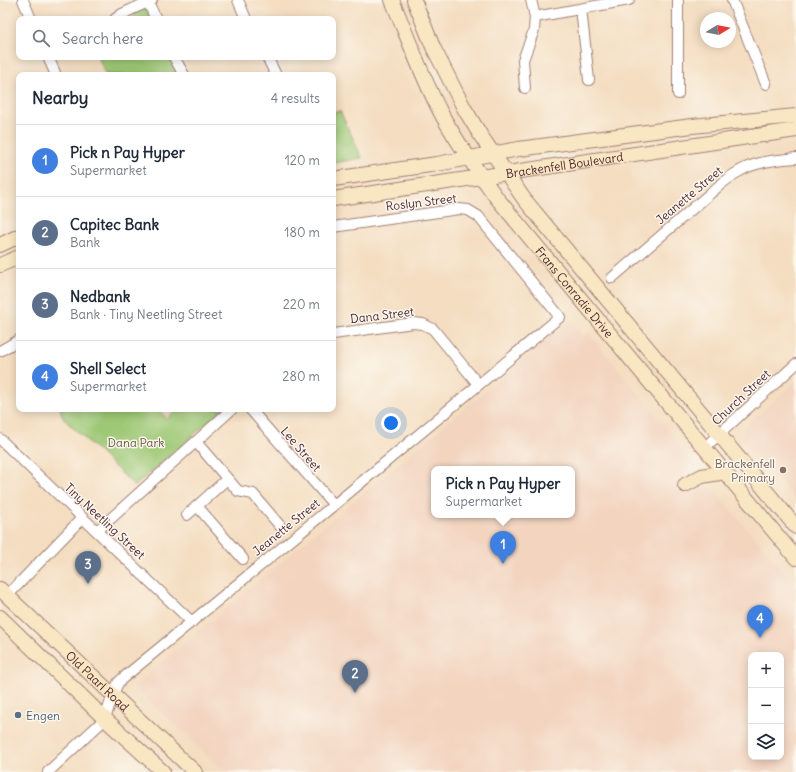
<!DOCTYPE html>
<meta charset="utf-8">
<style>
:root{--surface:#fff;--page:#f6f6f7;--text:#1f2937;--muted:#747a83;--line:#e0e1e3;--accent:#1f6fb2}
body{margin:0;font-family:Delius,sans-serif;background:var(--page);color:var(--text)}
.controls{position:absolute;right:12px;bottom:12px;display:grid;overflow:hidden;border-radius:8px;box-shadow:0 2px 10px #0003}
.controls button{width:36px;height:36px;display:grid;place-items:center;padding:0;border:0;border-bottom:1px solid var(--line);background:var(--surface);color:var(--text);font:20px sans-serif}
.compass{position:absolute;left:700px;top:12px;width:36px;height:36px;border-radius:50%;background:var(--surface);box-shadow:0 2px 10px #0003;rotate:80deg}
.you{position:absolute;left:391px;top:423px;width:14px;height:14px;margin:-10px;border:3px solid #fff;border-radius:50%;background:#1a73e8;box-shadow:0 0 0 6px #1a73e833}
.badge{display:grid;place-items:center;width:26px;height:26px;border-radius:50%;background:var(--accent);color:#fff;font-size:13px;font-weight:700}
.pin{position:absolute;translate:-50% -33px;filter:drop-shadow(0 1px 2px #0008)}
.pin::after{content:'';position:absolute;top:21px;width:14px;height:12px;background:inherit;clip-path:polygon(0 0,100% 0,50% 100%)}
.popup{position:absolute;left:431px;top:466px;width:144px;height:52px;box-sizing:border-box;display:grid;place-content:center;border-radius:8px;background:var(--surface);filter:drop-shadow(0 1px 3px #0005);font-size:13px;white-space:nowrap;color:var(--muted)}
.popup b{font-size:15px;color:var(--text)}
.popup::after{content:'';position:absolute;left:50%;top:100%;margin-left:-8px;border:8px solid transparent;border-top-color:var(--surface)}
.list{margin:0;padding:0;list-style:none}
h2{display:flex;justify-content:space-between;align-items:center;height:52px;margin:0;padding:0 16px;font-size:17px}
h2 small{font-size:13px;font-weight:400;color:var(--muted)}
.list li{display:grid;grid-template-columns:26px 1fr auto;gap:12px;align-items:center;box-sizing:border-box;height:72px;padding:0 16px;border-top:1px solid var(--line)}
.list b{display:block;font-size:15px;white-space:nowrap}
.list p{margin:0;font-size:13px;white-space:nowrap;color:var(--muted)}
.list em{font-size:13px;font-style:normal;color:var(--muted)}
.icon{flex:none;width:22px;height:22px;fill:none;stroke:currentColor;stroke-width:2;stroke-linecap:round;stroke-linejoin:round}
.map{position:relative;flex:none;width:796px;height:772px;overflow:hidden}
.search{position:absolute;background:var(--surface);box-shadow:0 2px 10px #0003;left:16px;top:16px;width:320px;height:44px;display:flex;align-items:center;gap:10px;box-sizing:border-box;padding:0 14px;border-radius:8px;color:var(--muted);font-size:15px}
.panel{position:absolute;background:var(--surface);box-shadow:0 2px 10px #0003;left:16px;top:72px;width:320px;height:340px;border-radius:8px}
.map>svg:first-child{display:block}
.built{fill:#f3d4bf;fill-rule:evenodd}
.green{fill:#9dc875;stroke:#747450}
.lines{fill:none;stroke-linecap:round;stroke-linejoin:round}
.street-casing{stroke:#9f7e76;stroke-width:12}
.secondary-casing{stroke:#9f7e76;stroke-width:16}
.street{stroke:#fff;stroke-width:10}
.secondary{stroke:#f9e7c3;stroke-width:14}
.education-dot{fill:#8d6e63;stroke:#fbf7ec;stroke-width:1.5}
.service-dot{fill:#5c6f8a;stroke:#fbf7ec;stroke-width:1.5}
.labels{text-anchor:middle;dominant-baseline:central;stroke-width:3;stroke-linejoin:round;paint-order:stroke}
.street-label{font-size:12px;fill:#4a1f2b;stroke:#fbf7ec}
.park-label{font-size:12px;fill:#635241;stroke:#fbf7ec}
.education-label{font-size:12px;fill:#785e54;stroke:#fbf7ec;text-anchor:end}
.service-label{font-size:12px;fill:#4e5e75;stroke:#fbf7ec;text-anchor:start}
</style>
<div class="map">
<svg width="796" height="772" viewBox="0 0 796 772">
<rect width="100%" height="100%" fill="#fbf7ec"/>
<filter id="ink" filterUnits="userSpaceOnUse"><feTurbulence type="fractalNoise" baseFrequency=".025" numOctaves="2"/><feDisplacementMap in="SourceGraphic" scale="8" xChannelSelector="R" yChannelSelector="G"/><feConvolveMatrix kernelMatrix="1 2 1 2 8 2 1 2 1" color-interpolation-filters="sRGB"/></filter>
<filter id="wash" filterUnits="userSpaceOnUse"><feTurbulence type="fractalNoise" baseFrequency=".012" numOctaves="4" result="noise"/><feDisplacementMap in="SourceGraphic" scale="16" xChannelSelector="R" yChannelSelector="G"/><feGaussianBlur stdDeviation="0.9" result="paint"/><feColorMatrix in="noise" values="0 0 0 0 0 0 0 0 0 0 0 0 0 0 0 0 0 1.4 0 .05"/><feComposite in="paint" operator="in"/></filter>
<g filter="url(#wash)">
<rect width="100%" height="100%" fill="#f4ddc0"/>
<!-- built -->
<path class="built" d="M 570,320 L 584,336 L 588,333 L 667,428 L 707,483 L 796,585 L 796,772 L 225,772 L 133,686 ZM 434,469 L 572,469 L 572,515 L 434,515 ZM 751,655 L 781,655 L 781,757 L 751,757 Z
M 796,381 L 796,501 L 743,439 L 744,427 Z"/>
<!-- green -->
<path class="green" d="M 145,8 L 151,19 L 134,19 L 134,13 Z
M 98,57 L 169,57 L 178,75 L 106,75 Z
M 340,111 L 362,158 L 333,163 L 333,112 Z
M 60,409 L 158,409 L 167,419 L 177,409 L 223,409 L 135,486 L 63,418 Z"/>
</g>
<g filter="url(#ink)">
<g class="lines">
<!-- street casing -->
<g class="street-casing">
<path id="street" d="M 23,0 L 31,19
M 238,0 L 246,19
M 732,0 L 766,84
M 148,2 L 156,19
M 581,9 L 589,80
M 535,17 L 629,0
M 115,19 L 122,14 L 152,0
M 48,57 L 56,75
M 174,57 L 184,75
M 267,57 L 276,75
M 525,88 L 523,60 L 534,30 L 535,17 L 531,0
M 678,94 L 678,0
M 612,278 L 720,185 C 726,180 732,175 738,172 C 755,161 777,160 796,158
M 333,334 L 413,323 L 423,324 L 433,329 L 478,384
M 0,351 L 19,340
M 250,409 L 334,505
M 0,439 L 192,622
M 196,442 L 238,491 L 253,494 L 281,527
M 704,448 L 796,364
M 197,506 L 243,559
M 187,515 L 227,479
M 97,531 L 232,409
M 7,596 L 82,518
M 48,772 L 105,719 L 113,694 L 118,683 L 123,678 L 334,505 L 560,317 L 478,216 L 468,210 L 459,209 L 333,227"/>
</g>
<!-- secondary casing -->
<g class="secondary-casing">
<g id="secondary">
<path id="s1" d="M 392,0 C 408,38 422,77 441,113 C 457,143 477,170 496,197 L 796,558"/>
<path d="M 414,0 L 433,47 L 464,108 L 481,136 L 524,199 L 796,527"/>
<path d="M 333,179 L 437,164 L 519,149 L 692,126 L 796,116"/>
<path id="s2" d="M 333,199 L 796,130"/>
<path d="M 0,245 L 19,236"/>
<path d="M 0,265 L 19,257"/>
<path d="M 685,485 L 702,476 L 725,472"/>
<path id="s3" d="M 0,589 L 195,772"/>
<path d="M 0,617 L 105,719 L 163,772"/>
</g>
</g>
<!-- street -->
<use href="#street" class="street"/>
<!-- secondary -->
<use href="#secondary" class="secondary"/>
</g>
</g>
<!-- markers -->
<circle class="education-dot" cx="783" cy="470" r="4"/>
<circle class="service-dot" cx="18" cy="715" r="4"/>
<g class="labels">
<!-- street labels -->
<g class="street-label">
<text stroke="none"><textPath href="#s2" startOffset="234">Brackenfell Boulevard</textPath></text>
<text transform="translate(689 195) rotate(-40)">Jeanette Street</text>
<text transform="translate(421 202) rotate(-7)">Roslyn Street</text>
<text stroke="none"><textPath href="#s1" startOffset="347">Frans Conradie Drive</textPath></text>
<text transform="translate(382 315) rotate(-7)">Dana Street</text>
<text transform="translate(741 397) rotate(-43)">Church Street</text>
<text transform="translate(301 449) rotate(49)">Lee Street</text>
<text transform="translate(105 521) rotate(43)">Tiny Neetling Street</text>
<text transform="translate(286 527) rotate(-39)">Jeanette Street</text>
<text stroke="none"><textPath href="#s3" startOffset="134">Old Paarl Road</textPath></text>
</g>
<!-- park labels -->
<g class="park-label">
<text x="136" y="442">Dana Park</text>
</g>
<!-- education labels -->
<g class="education-label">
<text x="775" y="463">Brackenfell<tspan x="775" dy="14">Primary</tspan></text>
</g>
<!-- service labels -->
<g class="service-label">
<text x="26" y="715">Engen</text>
</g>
</g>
</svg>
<div class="controls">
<button>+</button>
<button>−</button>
<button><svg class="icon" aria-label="layers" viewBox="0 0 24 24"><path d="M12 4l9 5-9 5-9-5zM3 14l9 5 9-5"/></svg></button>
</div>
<svg class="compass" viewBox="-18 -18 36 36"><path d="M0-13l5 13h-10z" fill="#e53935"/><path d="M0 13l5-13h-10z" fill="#747a83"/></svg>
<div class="you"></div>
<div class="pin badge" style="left:503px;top:564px;background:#3f7fe0">1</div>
<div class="popup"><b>Pick n Pay Hyper</b>Supermarket</div>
<div class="pin badge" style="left:355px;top:693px;background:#5c6f8a">2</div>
<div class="pin badge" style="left:88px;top:584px;background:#5c6f8a">3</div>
<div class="pin badge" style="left:760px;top:638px;background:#3f7fe0">4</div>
<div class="search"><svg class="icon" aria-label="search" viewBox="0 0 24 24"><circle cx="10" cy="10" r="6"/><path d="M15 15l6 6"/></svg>Search here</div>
<section class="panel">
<h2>Nearby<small>4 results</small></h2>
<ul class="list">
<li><span class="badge" style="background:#3f7fe0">1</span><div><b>Pick n Pay Hyper</b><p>Supermarket</p></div><em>120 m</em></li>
<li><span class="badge" style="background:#5c6f8a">2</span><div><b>Capitec Bank</b><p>Bank</p></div><em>180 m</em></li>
<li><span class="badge" style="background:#5c6f8a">3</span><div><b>Nedbank</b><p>Bank · Tiny Neetling Street</p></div><em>220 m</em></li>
<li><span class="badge" style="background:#3f7fe0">4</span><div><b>Shell Select</b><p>Supermarket</p></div><em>280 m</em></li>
</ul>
</section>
</div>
